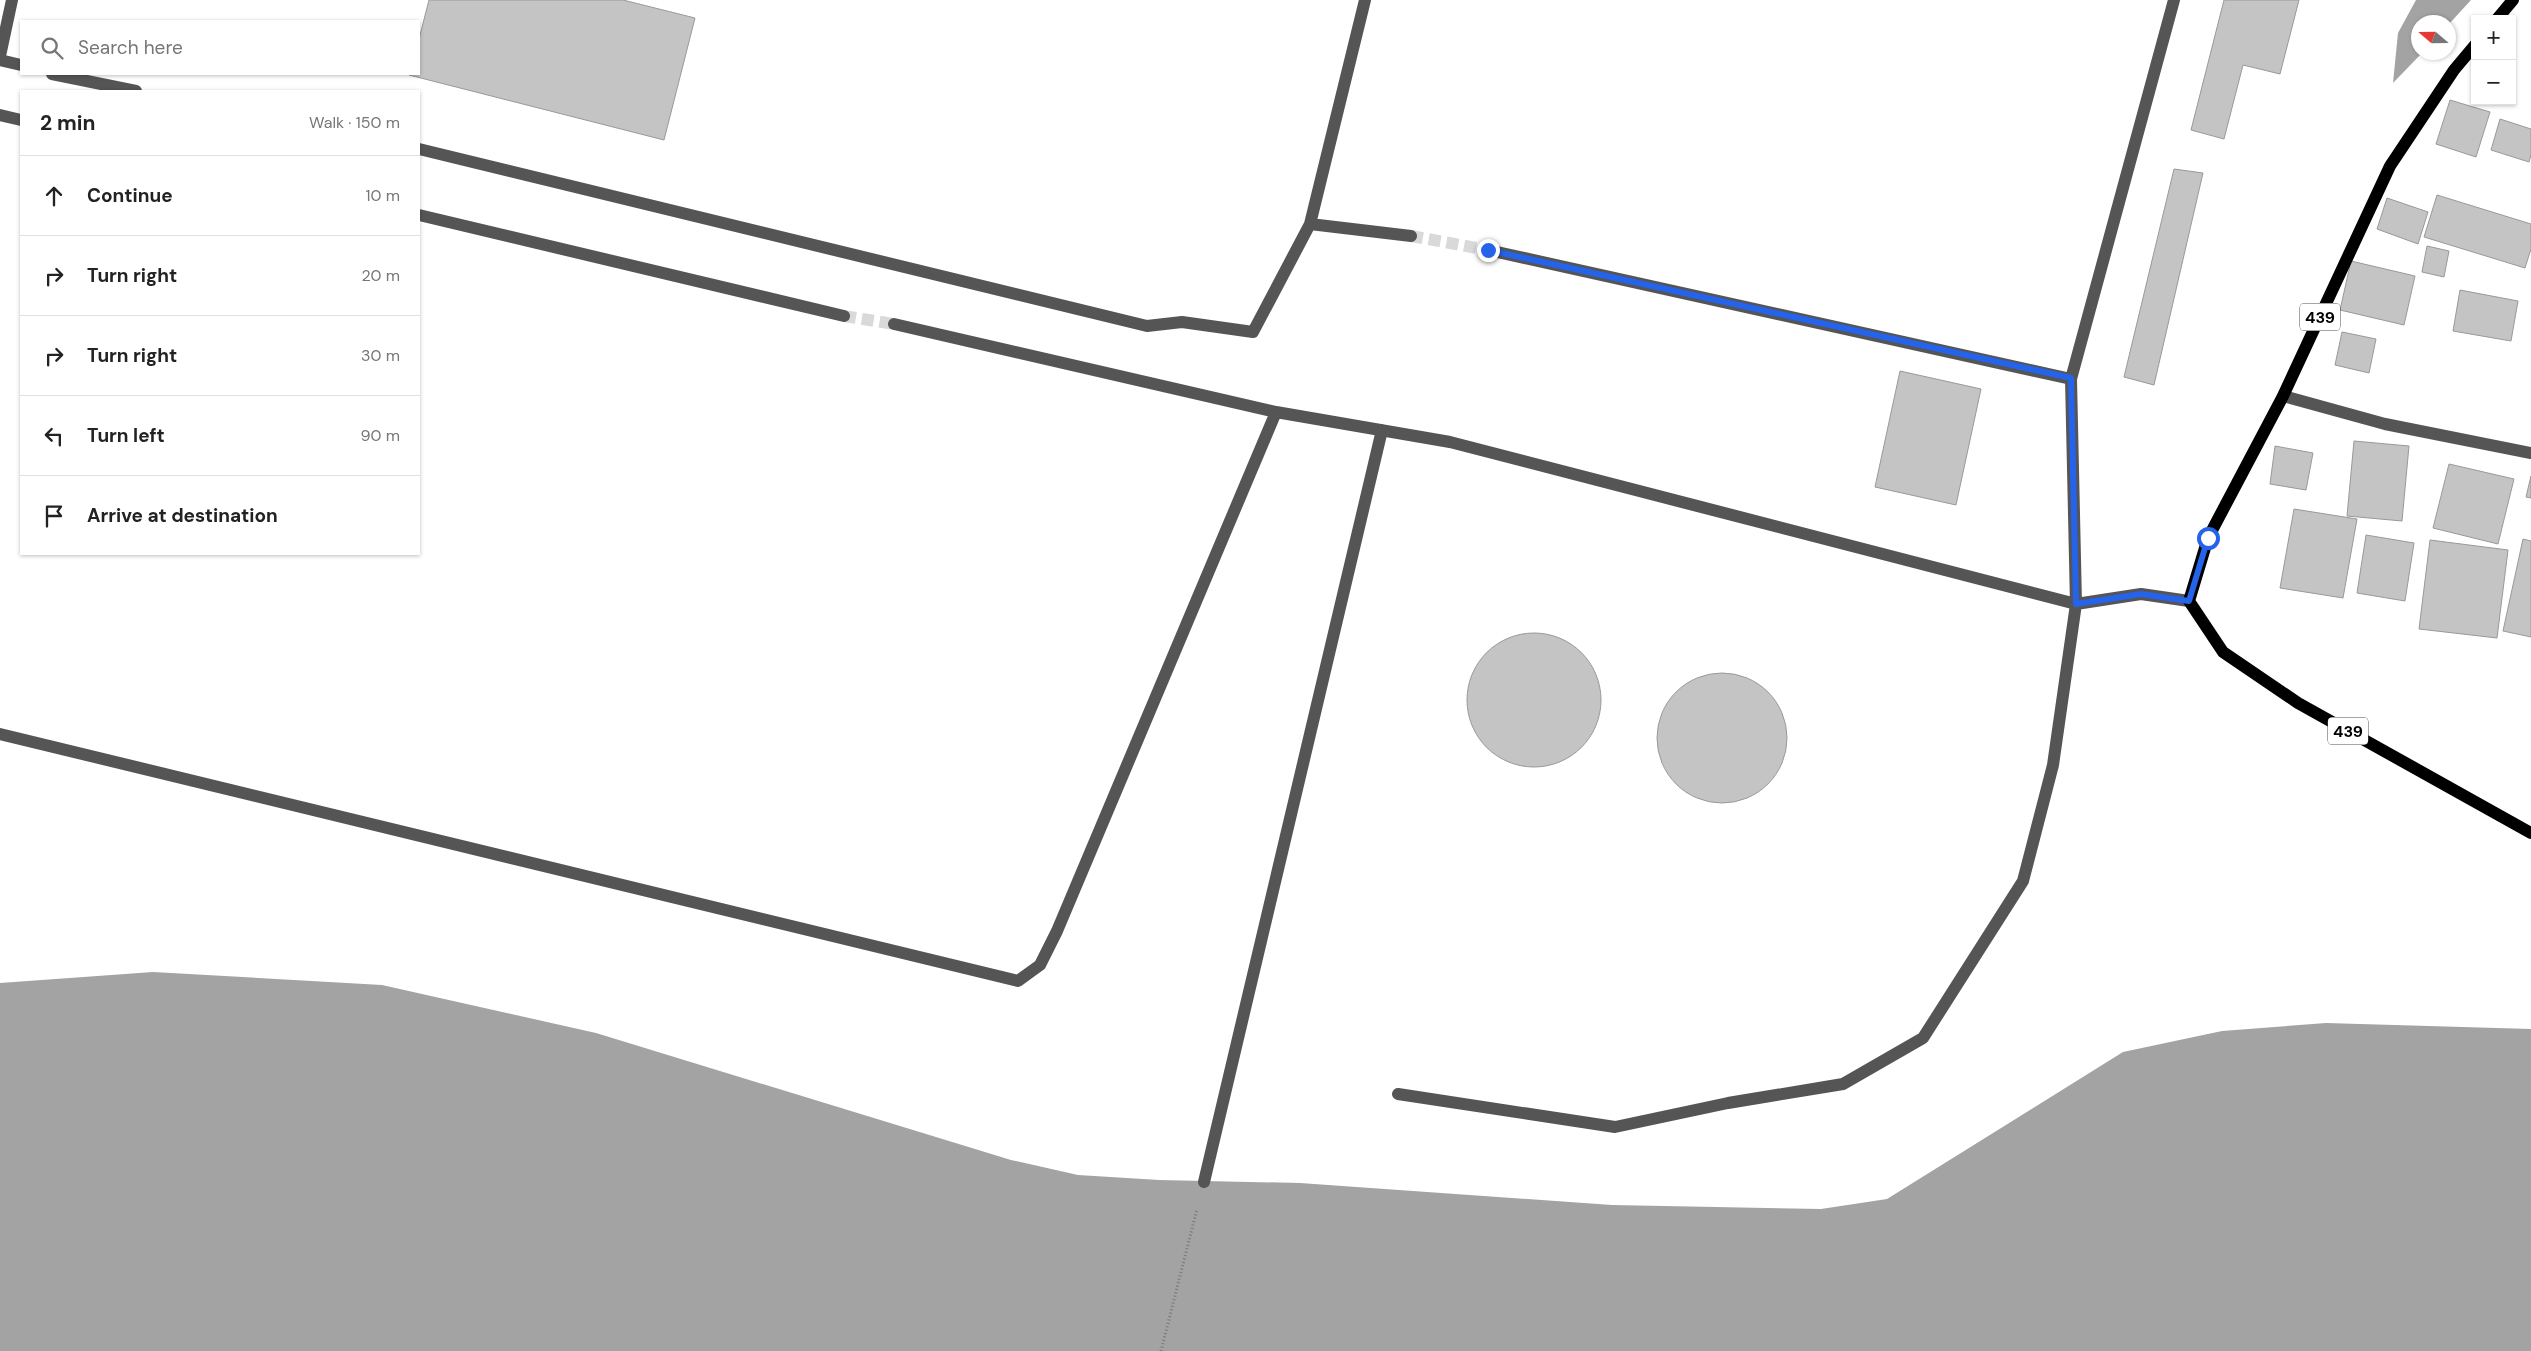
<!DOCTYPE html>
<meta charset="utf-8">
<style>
:root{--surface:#fff;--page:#f2f2f2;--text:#222;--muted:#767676;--line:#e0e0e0}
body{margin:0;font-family:"DM Sans",sans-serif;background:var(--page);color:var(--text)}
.controls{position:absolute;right:15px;top:15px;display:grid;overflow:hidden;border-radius:0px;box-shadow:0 1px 4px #0004}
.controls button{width:45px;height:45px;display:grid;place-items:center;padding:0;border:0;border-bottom:1px solid var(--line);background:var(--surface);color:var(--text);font:25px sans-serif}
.compass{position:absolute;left:2411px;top:15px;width:45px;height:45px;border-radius:50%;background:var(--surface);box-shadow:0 1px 4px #0004;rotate:290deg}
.stop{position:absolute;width:15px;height:15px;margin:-11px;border:4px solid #2563eb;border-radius:50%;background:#fff}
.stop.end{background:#2563eb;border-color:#fff;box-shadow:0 1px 5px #0008}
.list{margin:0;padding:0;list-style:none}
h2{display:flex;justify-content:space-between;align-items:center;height:65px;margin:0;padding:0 20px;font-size:21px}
h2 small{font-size:16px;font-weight:400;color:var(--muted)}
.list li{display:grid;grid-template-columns:32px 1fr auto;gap:15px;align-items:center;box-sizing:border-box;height:80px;padding:0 20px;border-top:1px solid var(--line)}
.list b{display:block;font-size:19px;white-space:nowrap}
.list em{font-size:16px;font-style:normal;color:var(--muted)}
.icon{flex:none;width:28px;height:28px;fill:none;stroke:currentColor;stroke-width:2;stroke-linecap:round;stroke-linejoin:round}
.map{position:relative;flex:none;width:2531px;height:1351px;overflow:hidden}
.search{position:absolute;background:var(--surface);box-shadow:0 1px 4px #0004;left:20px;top:20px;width:400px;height:55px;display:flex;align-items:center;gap:12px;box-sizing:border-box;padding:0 18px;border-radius:0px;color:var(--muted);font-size:19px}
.panel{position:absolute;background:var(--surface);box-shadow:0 1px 4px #0004;left:20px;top:90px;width:400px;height:465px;border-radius:0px}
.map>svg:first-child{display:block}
.water{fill:#a3a3a3}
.building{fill:#c4c4c4;stroke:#999}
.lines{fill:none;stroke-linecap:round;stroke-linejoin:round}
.minor-tunnel{stroke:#d9d9d9;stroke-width:12;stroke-dasharray:12 6;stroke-linecap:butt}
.path{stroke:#777;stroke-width:3;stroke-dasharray:1 2.5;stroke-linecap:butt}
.minor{stroke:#555;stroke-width:12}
.major{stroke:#000;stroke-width:12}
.route{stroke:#2563eb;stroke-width:6}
.labels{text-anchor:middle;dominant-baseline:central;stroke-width:5;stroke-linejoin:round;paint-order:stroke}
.shield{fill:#fff;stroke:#4c4c4c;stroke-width:1}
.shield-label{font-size:16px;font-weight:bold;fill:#000}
</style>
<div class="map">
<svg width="2531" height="1351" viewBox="0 0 2531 1351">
<rect width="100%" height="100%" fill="#fff"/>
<!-- water -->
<path class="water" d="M 2416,0 L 2471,0 L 2449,24 L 2418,22 L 2418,52 L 2422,53 L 2393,83 L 2398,33 Z
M 153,972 L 382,985 L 596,1033 L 1011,1160 L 1078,1175 L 1159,1180 L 1300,1183 L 1612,1205 L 1821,1209 L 1887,1199 L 2123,1052 L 2222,1031 L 2326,1023 L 2531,1029 L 2531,1351 L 0,1351 L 0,983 Z"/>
<!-- building -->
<path class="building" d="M 429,0 L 623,0 L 695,18 L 664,140 L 409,75 L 419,74 L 419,39 Z
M 2224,0 L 2299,0 L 2280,74 L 2243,65 L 2224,139 L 2191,130 Z
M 2450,100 L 2490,112 L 2476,157 L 2436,144 Z
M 2500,119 L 2531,129 L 2531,155 L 2529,162 L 2491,150 Z
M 2174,169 L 2203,173 L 2154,385 L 2124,377 Z
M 2437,195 L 2531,224 L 2531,249 L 2525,268 L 2424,237 Z
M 2387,198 L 2428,212 L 2418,244 L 2377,229 Z
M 2427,246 L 2449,251 L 2444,277 L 2422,272 Z
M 2351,261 L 2415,276 L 2404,325 L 2340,310 Z
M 2460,290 L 2518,301 L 2511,341 L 2453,331 Z
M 2342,332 L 2376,339 L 2369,373 L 2335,365 Z
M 1900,371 L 1981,389 L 1956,505 L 1875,487 Z
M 2354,441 L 2409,446 L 2402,521 L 2347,516 Z
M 2275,446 L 2313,453 L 2306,490 L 2270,484 Z
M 2449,464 L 2514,479 L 2498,544 L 2433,528 Z
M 2531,476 L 2531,498 L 2526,497 Z
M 2294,509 L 2357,519 L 2343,598 L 2280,588 Z
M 2366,535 L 2414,543 L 2405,601 L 2357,593 Z
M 2523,539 L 2531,541 L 2531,637 L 2503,631 Z
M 2430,540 L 2508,550 L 2497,638 L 2419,629 Z
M1467 700a67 67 0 1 1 134 0a67 67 0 1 1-134 0Z
M1657 738a65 65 0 1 1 130 0a65 65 0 1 1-130 0Z"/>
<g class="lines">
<!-- minor-tunnel -->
<path class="minor-tunnel" d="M 1411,236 L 1488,250
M 844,316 L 894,324"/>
<!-- path -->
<path class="path" d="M 1161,1351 L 1197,1209"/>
<!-- minor -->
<path class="minor" d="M 0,56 L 12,0
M 0,60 L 21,65
M 52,74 L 136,91
M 0,115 L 21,120
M 419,149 L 1147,326 L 1182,322 L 1253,332 L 1310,224 L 1365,0
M 419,215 L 844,316
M 1310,224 L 1411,236
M 1488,250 L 2071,379
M 894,324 L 1276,412 L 1450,442 L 2076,604 L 2141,594 L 2189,601
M 2283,396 L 2385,424 L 2531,453
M 0,734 L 1018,981 L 1040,965 L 1057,931 L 1276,412
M 1398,1094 L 1615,1127 L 1728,1103 L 1843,1084 L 1923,1038 L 2023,881 L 2053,765 L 2076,604 L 2071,379 L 2174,0
M 1204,1182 L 1382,430"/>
<!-- major -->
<path class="major" d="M 2497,19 L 2513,0
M 2475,45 L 2454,70 L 2390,166 L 2283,396 L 2208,538 L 2189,601 L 2223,652 L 2298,703 L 2531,833"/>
</g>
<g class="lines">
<!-- route -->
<path class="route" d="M 1488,250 L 2071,378 L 2076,604 L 2141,594 L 2189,601 L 2208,538"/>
</g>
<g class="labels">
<!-- shield labels -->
<g class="shield">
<rect x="2300" y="303.5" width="40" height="27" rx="4"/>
<rect x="2328" y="717.5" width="40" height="27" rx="4"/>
</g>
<g class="shield-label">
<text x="2320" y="317">439</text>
<text x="2348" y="731">439</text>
</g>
</g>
</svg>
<div class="controls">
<button>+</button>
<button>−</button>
</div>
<svg class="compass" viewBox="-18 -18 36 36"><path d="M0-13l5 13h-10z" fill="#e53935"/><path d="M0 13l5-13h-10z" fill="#767676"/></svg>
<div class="stop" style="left:2208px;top:538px"></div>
<div class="stop end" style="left:1488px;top:250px"></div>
<div class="search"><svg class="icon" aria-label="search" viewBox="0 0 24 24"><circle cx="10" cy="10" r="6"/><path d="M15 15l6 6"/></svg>Search here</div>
<section class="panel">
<h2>2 min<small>Walk · 150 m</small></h2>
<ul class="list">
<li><svg class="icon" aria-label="ahead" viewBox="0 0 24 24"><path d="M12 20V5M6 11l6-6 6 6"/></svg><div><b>Continue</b></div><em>10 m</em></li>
<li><svg class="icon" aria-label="right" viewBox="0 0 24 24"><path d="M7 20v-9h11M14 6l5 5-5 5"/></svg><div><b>Turn right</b></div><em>20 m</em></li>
<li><svg class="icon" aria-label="right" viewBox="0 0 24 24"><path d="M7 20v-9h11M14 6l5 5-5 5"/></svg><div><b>Turn right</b></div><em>30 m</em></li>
<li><svg class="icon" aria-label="left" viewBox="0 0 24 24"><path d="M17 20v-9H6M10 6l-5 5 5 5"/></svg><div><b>Turn left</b></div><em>90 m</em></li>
<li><svg class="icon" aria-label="arrive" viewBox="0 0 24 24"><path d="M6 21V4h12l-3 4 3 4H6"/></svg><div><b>Arrive at destination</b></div></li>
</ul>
</section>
</div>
